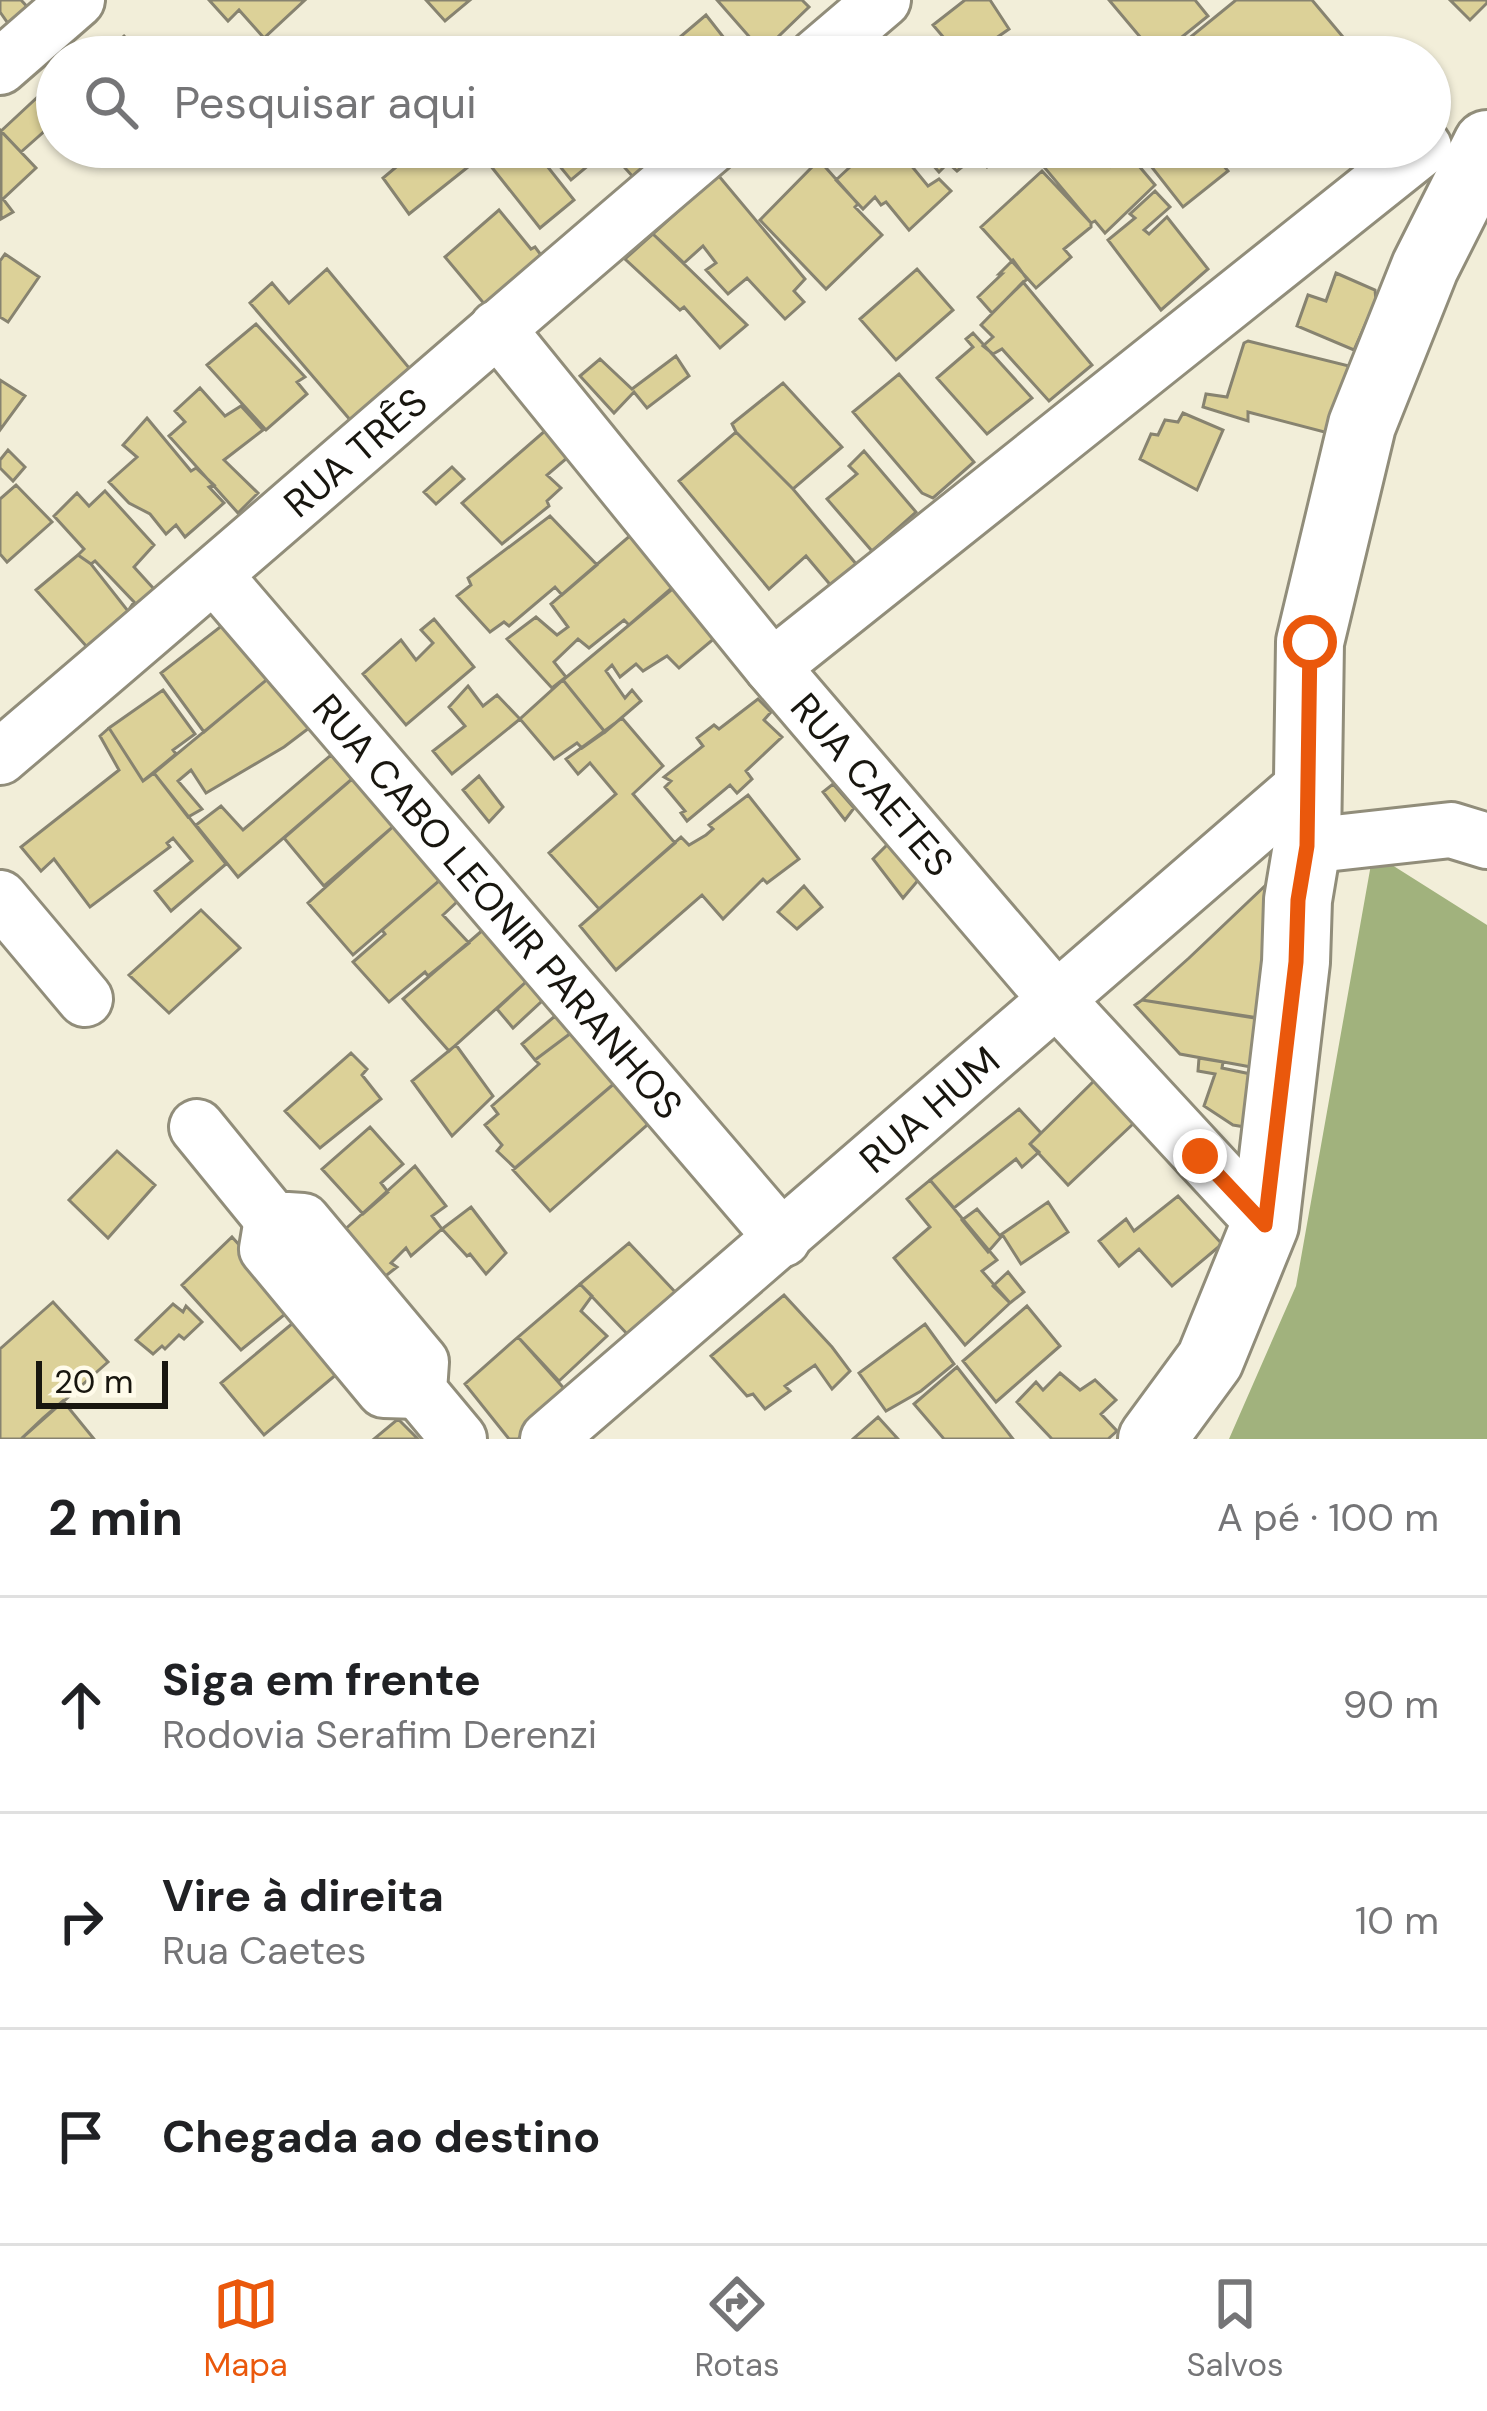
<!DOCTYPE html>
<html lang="pt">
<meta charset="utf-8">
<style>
:root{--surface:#fff;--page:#f2f2f2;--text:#202124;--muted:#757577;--line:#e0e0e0;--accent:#ea580c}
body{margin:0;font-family:"DM Sans",sans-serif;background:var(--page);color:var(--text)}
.scale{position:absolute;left:36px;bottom:30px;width:132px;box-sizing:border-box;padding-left:12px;border:6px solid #18160f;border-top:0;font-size:33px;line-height:42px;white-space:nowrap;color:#18160f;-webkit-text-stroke:9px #fffbea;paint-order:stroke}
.stop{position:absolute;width:36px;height:36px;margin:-27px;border:9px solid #ea580c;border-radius:50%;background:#fff}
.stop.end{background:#ea580c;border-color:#fff;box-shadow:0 3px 12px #0008}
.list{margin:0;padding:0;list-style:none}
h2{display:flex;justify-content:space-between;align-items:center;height:156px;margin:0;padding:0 48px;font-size:51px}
h2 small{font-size:39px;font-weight:400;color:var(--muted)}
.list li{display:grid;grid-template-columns:78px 1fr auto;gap:36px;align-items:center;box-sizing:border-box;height:216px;padding:0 48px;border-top:3px solid var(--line)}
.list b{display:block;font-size:45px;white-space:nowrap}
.list p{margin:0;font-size:39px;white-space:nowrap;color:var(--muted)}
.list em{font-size:39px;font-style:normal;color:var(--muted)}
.icon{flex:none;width:66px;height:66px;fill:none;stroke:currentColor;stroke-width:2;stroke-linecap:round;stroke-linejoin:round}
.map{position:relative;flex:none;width:1487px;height:1439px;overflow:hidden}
.search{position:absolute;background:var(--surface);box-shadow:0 3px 9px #0004;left:36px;right:36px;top:36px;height:132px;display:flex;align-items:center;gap:30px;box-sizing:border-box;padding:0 42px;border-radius:66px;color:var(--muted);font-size:45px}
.sheet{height:804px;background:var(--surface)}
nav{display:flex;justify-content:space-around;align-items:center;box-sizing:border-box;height:168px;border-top:3px solid var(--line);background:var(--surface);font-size:33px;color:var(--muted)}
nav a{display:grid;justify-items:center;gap:6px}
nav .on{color:var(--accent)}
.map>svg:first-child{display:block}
.forest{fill:#a1b27d}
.building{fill:#dcd198;stroke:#878370;stroke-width:3}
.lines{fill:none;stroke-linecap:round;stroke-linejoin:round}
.minor-casing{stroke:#918d7a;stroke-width:60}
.secondary-casing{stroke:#918d7a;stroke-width:72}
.minor{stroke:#fff;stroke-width:54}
.secondary{stroke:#fff;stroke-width:66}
.route{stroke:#ea580c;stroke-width:15}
.labels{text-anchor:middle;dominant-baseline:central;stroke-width:9;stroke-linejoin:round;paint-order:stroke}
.street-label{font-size:39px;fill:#18160f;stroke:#fffbea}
</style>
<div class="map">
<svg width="1487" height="1439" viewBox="0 0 1487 1439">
<rect width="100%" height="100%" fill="#f2eed9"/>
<!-- forest -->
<path class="forest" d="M 1373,853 L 1487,925 L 1487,1439 L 1229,1439 L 1296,1286 Z"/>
<!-- building -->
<path class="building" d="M 0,0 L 21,0 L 33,13 L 12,29 L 0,12 Z
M 209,0 L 305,0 L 264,38 L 239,10 L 228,21 Z
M 426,0 L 470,0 L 445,21 Z
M 717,0 L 802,0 L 809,7 L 779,36 L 789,44 L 775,57 L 767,57 Z
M 965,0 L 990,0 L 1009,29 L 969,57 L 965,57 L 955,43 L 950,45 L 933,25 Z
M 1109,0 L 1195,0 L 1208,16 L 1167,49 L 1171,52 L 1166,57 L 1157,57 Z
M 1236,0 L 1312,0 L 1359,56 L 1271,57 L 1258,42 L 1237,57 L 1166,57 Z
M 1450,0 L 1487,0 L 1487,3 L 1470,20 Z
M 706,15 L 739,57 L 662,57 L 660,54 Z
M 124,36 L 143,57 L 100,57 Z
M 57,79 L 57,120 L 21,152 L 1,131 Z
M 1,131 L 36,168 L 3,199 L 13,212 L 1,219 Z
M 420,147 L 451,147 L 468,167 L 409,214 L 383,178 Z
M 504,147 L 532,147 L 574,200 L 540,228 L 486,160 Z
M 544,147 L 643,147 L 654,161 L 634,178 L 608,149 L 571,180 Z
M 857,147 L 896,147 L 928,186 L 939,179 L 951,191 L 909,230 L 886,202 L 881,205 L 875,197 L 863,209 L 836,180 L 864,154 Z
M 917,147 L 960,147 L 962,149 L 958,151 L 967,163 L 957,171 L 948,163 L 939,172 Z
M 969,147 L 1012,147 L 987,167 Z
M 1066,147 L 1098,147 L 1111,166 L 1127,152 L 1155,185 L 1105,233 L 1095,221 L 1091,223 L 1044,167 Z
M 1136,147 L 1208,147 L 1228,171 L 1183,207 Z
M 819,160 L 858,204 L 855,207 L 882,235 L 826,289 L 760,220 Z
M 1042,171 L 1091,223 L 1091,227 L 1064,249 L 1071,257 L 1036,288 L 981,227 Z
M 718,175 L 805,279 L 794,291 L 804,302 L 785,319 L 747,278 L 728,294 L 706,270 L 716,263 L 703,246 L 684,263 L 653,234 Z
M 1155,191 L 1170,207 L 1144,230 L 1149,234 L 1167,217 L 1208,269 L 1161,310 L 1108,240 L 1135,218 L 1130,214 Z
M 499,210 L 531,249 L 535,247 L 544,259 L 486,306 L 445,257 Z
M 653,234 L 747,325 L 720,348 L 684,307 L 680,310 L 625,259 Z
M 5,254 L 39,277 L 8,322 L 0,317 L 0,261 Z
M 1013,260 L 1027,279 L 992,313 L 978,297 L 1002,274 L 999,274 Z
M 327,269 L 410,369 L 352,422 L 250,303 L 272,283 L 289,303 Z
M 917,269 L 953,310 L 896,360 L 860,319 Z
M 1336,273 L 1375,290 L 1376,300 L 1354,350 L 1297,326 L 1308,295 L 1326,301 Z
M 1023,282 L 1092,365 L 1049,401 L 1002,349 L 993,354 L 983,346 L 993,337 L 981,325 Z
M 256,324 L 305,377 L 297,382 L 307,394 L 266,430 L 207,365 Z
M 973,333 L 1032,398 L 987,434 L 937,378 L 973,347 L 966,339 Z
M 1248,341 L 1349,366 L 1352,373 L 1332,434 L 1248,412 L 1248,421 L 1203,407 L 1206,394 L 1227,397 L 1244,343 Z
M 676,356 L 689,376 L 647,408 L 634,392 L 614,413 L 580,376 L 600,359 L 632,389 Z
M 899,374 L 974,462 L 933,498 L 922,493 L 853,412 Z
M 0,380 L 25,396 L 0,430 Z
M 783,383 L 842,447 L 793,489 L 736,432 L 732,424 Z
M 200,388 L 225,416 L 241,406 L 263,430 L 224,460 L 258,493 L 238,513 L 169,436 L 185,422 L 175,411 Z
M 1183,413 L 1223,430 L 1197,490 L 1140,459 L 1151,434 L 1158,435 L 1165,420 L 1178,422 Z
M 147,418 L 191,471 L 196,468 L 214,485 L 209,487 L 224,503 L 185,537 L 176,525 L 166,534 L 150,514 L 129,503 L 109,482 L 137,457 L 123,445 Z
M 546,430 L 567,458 L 547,475 L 561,488 L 547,501 L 549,506 L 502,544 L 462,503 Z
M 736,432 L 793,489 L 857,565 L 833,588 L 806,556 L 769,589 L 679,481 Z
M 8,450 L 25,467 L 13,481 L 0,468 L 0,460 Z
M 864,451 L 916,512 L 872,551 L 827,499 L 857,474 L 849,466 Z
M 452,467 L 464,479 L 436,504 L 424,492 Z
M 16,485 L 52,522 L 7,562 L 0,554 L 0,499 Z
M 105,491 L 154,545 L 134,567 L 154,589 L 133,612 L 130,608 L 134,602 L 95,561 L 91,564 L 78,555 L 84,549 L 54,516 L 77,493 L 89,506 Z
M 550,516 L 597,565 L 562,595 L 555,587 L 509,626 L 504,622 L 490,632 L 457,596 L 471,585 L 468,578 Z
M 632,534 L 681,580 L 629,625 L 624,620 L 589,648 L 578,639 L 554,662 L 566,677 L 552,688 L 507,639 L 536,617 L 557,635 L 568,627 L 551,604 Z
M 78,555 L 91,564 L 128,611 L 87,647 L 36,590 Z
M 676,586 L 716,637 L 679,668 L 667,656 L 643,671 L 636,664 L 620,677 L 612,665 L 606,671 L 625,698 L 632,690 L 641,701 L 605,732 L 563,680 Z
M 434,619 L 474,667 L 406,725 L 363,674 L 401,640 L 416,660 L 433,643 L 421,630 Z
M 224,624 L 270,677 L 204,732 L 161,673 Z
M 270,677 L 313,725 L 284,747 L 206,793 L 191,770 L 178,781 L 202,809 L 188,817 L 154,773 Z
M 563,680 L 605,732 L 582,748 L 577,743 L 554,759 L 520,719 Z
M 468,686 L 483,706 L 497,695 L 520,719 L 452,774 L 433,751 L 465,726 L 449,707 Z
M 163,690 L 195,734 L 173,750 L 176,754 L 143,781 L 109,728 Z
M 758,699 L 771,712 L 764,720 L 782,737 L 746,771 L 752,779 L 737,793 L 730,785 L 687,821 L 681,813 L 685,811 L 665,787 L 671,781 L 664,777 L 703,746 L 697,738 L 714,725 L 719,729 Z
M 622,718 L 663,766 L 633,794 L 675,843 L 599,909 L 549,853 L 616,794 L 590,763 L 578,774 L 566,759 Z
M 109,728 L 143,781 L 154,773 L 226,864 L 171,911 L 155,891 L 192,861 L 173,838 L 167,843 L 170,847 L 90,907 L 54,859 L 41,871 L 21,847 L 119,770 L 100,736 Z
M 331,755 L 352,779 L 238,877 L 196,825 L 221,806 L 243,830 Z
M 479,776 L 503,807 L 489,822 L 463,790 Z
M 352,779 L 395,825 L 324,886 L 284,838 Z
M 833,784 L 854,808 L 845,820 L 823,792 Z
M 748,795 L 799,859 L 767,883 L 763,879 L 723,919 L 702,895 L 616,970 L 580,926 L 681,837 L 689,845 L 706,835 L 713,829 L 709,825 Z
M 395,825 L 440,880 L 353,955 L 308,903 Z
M 888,844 L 920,878 L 903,898 L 873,859 Z
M 440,880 L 459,900 L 443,915 L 469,943 L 428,976 L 425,972 L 389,1002 L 353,962 L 385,934 L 382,930 Z
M 1267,884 L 1267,1020 L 1142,1000 L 1189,958 Z
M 804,886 L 822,907 L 797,929 L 778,912 Z
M 201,910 L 240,948 L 169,1013 L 129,975 Z
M 484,929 L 527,981 L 449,1051 L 403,999 Z
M 527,981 L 542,1001 L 513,1028 L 497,1009 Z
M 1142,1000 L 1259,1018 L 1251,1067 L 1180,1054 L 1135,1005 Z
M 555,1016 L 571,1033 L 535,1060 L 522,1044 Z
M 571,1033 L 616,1082 L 515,1168 L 497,1151 L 502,1145 L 485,1125 L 498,1114 L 492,1106 L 539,1064 L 535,1060 Z
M 456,1045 L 493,1096 L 452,1136 L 412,1081 Z
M 351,1053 L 367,1069 L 362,1075 L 381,1099 L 320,1148 L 285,1111 Z
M 1199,1058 L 1223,1062 L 1222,1068 L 1265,1077 L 1257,1129 L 1233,1125 L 1204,1106 L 1215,1074 L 1198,1071 Z
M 1096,1079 L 1134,1123 L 1068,1185 L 1030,1144 Z
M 616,1082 L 646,1111 L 647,1125 L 550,1211 L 513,1170 Z
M 1019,1109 L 1041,1133 L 1030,1144 L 1039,1152 L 1022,1167 L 1016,1159 L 954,1208 L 930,1180 Z
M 370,1127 L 403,1164 L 381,1183 L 388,1192 L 363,1214 L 322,1169 Z
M 117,1151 L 155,1185 L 108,1238 L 69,1200 Z
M 415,1166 L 446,1206 L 432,1216 L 442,1229 L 411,1256 L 406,1248 L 391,1263 L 397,1267 L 383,1278 L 341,1233 Z
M 930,1180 L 997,1260 L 982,1271 L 1010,1303 L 965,1345 L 894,1258 L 930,1227 L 907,1199 Z
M 1178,1196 L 1222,1244 L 1172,1286 L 1139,1249 L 1119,1266 L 1099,1241 L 1126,1219 L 1134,1231 Z
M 1048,1202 L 1068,1232 L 1021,1264 L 1002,1234 Z
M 471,1207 L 506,1253 L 486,1274 L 470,1254 L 467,1256 L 442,1229 Z
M 977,1209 L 1001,1237 L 988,1252 L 962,1220 Z
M 232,1237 L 295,1306 L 241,1350 L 182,1285 Z
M 629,1243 L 679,1296 L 630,1337 L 580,1284 Z
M 1008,1272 L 1024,1292 L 1010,1303 L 993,1286 Z
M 580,1284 L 592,1296 L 581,1311 L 607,1336 L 559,1381 L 518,1337 Z
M 784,1295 L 832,1347 L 850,1371 L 832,1389 L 815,1365 L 785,1386 L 790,1391 L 765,1409 L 753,1394 L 747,1396 L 711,1356 Z
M 53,1302 L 108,1362 L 21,1439 L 0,1439 L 0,1349 Z
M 173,1304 L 183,1312 L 186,1306 L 202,1322 L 184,1339 L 179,1335 L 165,1349 L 162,1346 L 153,1354 L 136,1340 Z
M 1027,1306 L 1060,1346 L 996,1402 L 963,1361 Z
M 293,1323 L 350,1363 L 264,1435 L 221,1383 Z
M 925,1324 L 954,1364 L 921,1391 L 886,1411 L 859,1373 Z
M 518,1337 L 568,1393 L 518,1439 L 509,1439 L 465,1384 Z
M 957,1367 L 1013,1439 L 944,1439 L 914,1404 Z
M 1060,1373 L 1080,1390 L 1095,1380 L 1116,1400 L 1101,1414 L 1117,1431 L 1108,1439 L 1052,1439 L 1017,1402 L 1036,1382 L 1043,1390 Z
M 63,1401 L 94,1439 L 21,1439 L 43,1418 Z
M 878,1417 L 898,1439 L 853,1439 Z
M 398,1419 L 418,1439 L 374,1439 Z"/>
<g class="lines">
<!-- minor casing -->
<g class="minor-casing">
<g id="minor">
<path d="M 816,57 L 883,0"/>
<path d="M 0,67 L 77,0"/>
<path id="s1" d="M 497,328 L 772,667 L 1057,1000 L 1265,1225"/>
<path id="s2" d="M 215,576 L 783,1239"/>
<path d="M 772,667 L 1424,147"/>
<path id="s3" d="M 0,757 C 238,556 472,349 710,147"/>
<path d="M 1307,846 L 1451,830 L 1487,841"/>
<path d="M 0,898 L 85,999"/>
<path d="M 197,1127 L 272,1219 L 303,1221 L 421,1362 L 419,1391 L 459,1439"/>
<path d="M 272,1219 L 267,1249 L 384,1390 L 419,1391"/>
<path id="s4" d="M 548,1439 L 1309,781"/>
</g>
</g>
<!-- secondary casing -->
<g class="secondary-casing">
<path id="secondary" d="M 1152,1439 L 1210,1360 L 1265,1225 L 1296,962 L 1298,900 L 1307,846 L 1310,642 L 1362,425 L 1425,267 L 1487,144"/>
</g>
<!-- minor -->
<use href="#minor" class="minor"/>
<!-- secondary -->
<use href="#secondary" class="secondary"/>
</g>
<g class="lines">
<!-- route -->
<path class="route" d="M 1200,1156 L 1265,1225 L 1296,962 L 1298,900 L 1307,846 L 1310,642"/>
</g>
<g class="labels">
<!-- street labels -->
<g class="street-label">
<text stroke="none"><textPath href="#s3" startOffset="468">RUA TRÊS</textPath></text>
<text stroke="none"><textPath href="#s1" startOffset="591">RUA CAETES</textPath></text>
<text stroke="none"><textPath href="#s2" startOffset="435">RUA CABO LEONIR PARANHOS</textPath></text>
<text stroke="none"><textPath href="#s4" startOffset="504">RUA HUM</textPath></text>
</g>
</g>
</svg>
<div class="scale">20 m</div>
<div class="stop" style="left:1310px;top:642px"></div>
<div class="stop end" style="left:1200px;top:1156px"></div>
<div class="search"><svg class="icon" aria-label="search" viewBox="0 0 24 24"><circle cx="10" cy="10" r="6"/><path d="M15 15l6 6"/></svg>Pesquisar aqui</div>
</div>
<section class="sheet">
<h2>2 min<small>A pé · 100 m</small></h2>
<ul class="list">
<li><svg class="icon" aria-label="ahead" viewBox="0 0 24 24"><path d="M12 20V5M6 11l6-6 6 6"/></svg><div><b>Siga em frente</b><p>Rodovia Serafim Derenzi</p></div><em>90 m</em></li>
<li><svg class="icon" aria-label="right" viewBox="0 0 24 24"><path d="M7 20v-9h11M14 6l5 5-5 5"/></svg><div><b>Vire à direita</b><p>Rua Caetes</p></div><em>10 m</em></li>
<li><svg class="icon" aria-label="arrive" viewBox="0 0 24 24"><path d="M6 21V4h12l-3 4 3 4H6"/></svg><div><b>Chegada ao destino</b></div></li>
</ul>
</section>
<nav>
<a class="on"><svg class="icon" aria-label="map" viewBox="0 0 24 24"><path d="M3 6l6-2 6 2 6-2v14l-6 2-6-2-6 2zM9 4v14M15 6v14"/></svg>Mapa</a>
<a><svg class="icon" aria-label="directions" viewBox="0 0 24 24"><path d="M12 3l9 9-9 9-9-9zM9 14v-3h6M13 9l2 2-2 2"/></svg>Rotas</a>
<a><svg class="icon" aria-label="saved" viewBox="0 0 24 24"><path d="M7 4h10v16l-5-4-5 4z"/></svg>Salvos</a>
</nav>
